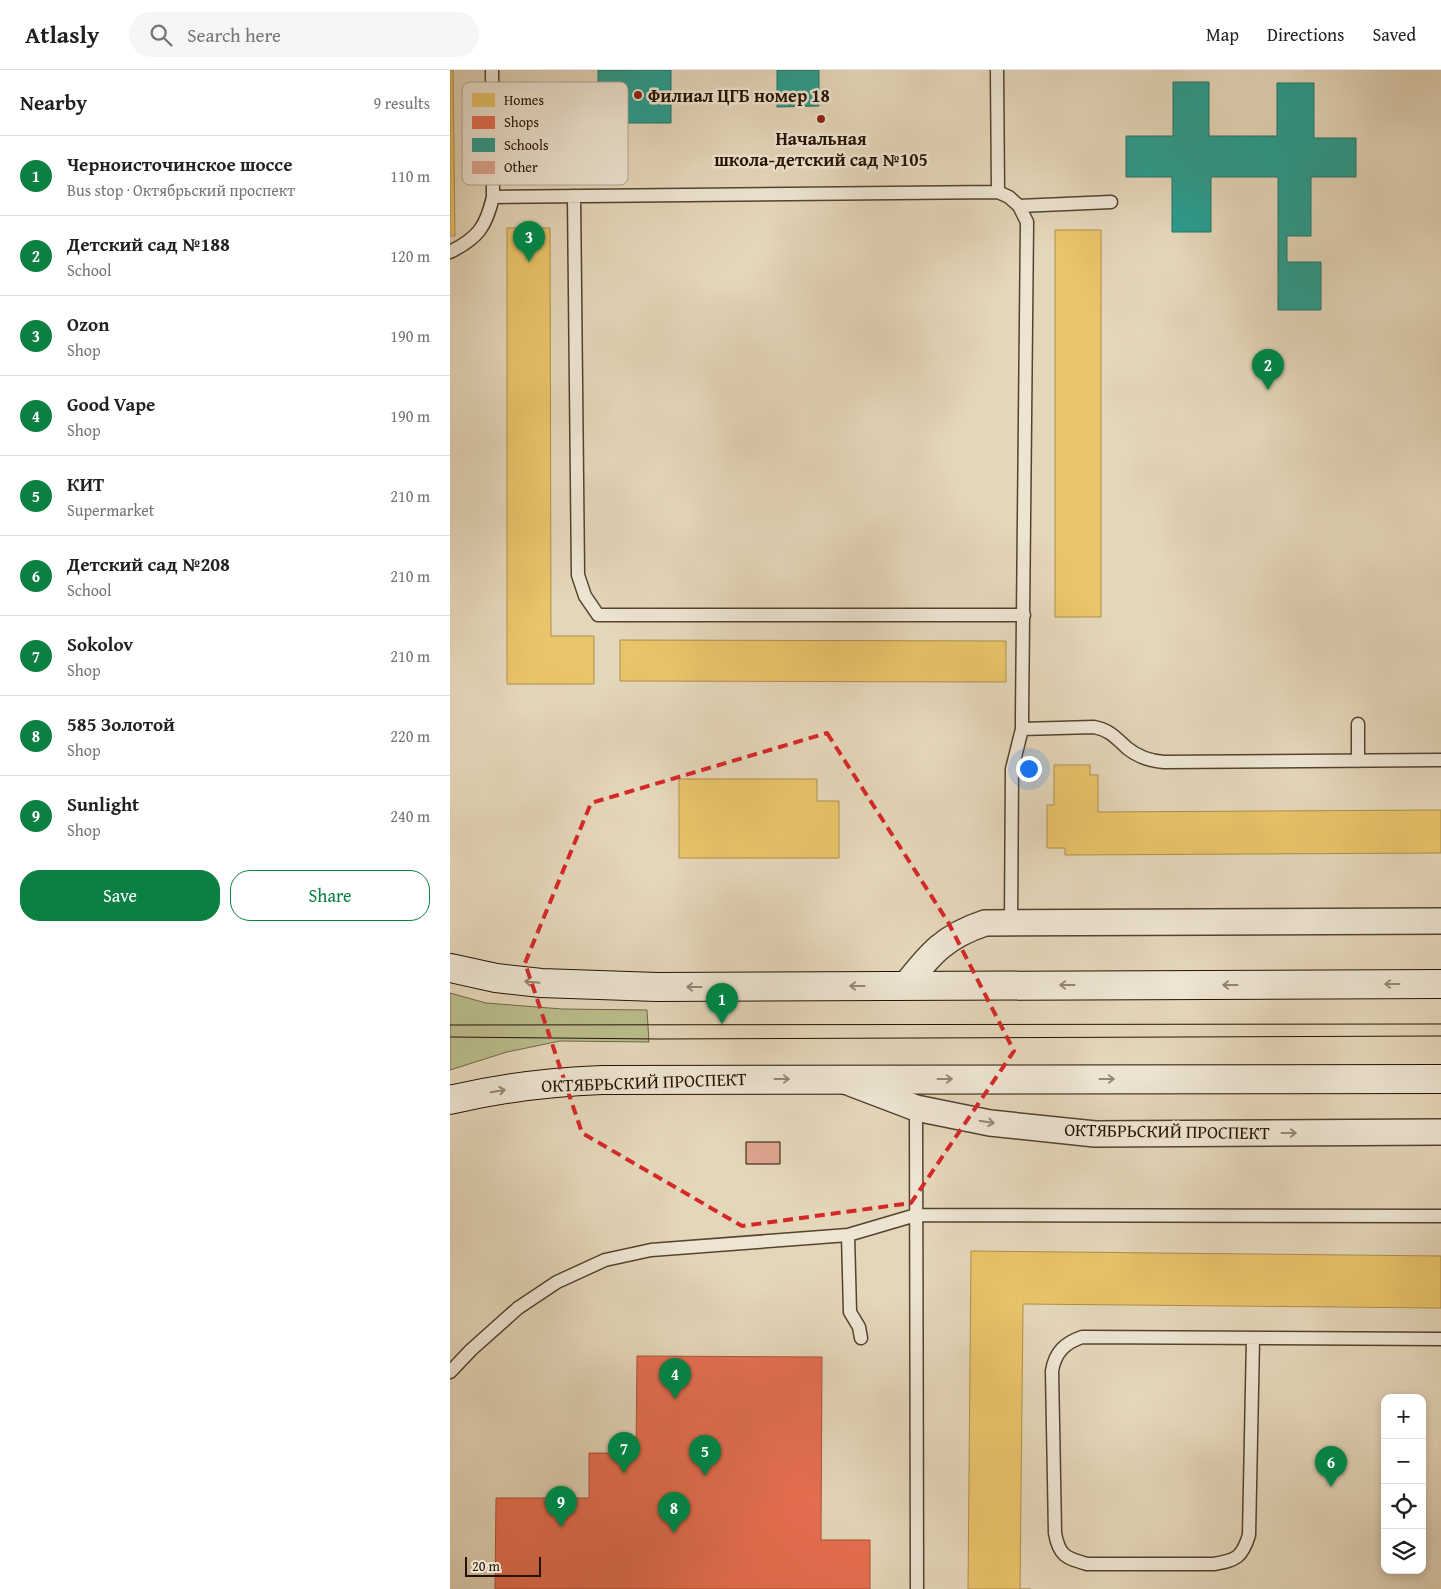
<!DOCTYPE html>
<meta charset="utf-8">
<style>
:root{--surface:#fff;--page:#f6f6f6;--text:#202124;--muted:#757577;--line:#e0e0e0;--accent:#0b8043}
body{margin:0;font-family:"Gentium Book Plus",serif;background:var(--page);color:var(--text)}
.controls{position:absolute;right:15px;bottom:15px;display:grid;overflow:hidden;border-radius:10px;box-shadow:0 2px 8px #0003}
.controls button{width:45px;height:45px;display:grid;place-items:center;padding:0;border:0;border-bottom:1px solid var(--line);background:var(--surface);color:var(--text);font:25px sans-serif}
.scale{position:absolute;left:15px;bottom:12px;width:76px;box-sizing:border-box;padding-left:5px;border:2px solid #241200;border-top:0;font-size:14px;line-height:18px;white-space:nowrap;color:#241200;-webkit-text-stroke:4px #ede4d2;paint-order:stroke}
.you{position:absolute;left:578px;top:698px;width:18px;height:18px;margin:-12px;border:4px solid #fff;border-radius:50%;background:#1a73e8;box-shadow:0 0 0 8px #1a73e833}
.badge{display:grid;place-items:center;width:32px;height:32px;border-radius:50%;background:var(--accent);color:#fff;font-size:16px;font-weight:700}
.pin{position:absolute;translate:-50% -41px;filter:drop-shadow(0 1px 2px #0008)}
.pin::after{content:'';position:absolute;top:26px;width:18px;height:15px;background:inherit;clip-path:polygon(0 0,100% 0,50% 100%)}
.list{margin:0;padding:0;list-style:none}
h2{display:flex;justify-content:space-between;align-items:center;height:65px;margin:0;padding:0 20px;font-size:21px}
h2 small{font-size:16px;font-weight:400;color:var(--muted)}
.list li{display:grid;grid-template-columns:32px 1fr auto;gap:15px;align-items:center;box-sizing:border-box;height:80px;padding:0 20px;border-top:1px solid var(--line)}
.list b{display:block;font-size:19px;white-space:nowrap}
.list p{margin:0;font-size:16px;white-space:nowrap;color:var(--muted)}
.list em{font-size:16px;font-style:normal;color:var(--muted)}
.actions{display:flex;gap:10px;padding:15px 20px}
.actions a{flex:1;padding:11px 0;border:1px solid var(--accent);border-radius:20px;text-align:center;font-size:18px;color:var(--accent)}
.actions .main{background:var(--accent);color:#fff}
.icon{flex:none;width:28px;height:28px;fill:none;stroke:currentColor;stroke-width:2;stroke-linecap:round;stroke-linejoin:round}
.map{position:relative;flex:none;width:991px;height:1519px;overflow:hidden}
header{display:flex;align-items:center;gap:30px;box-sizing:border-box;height:70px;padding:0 25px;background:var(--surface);border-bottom:1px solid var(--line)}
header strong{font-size:24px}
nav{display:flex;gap:28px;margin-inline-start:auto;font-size:18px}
.search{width:350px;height:45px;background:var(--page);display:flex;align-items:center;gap:12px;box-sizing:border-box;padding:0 18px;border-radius:28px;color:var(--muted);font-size:19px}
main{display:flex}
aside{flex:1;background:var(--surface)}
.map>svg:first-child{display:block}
.green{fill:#babc8b;stroke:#6f6746}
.homes{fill:#e9c46a;stroke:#ae8f4a}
.shops{fill:#e76f51;stroke:#ac5339}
.schools{fill:#2a9d8f;stroke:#287364}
.building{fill:#dca48f;stroke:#241200}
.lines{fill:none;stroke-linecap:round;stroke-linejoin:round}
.service-casing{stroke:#54432e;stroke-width:15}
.minor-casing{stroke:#54432e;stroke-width:28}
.secondary-casing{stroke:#241200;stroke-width:30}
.service{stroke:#ede4d2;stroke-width:12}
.minor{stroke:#ede4d2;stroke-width:25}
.secondary{stroke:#ede4d2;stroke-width:28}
.tram{stroke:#241200;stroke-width:1}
.oneway{stroke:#938674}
.marked{fill:none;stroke:#d62828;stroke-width:4;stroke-dasharray:10 6;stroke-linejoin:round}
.poi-dot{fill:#8f2418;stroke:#ede4d2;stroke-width:2}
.labels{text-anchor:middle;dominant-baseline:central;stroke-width:5;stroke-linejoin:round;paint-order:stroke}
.poi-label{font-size:18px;font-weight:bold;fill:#241200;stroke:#ede4d2;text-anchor:start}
.street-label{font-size:18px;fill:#241200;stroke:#ede4d2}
.key{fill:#ede4d2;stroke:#b1a593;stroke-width:1}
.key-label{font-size:14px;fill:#241200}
</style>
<header>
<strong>Atlasly</strong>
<div class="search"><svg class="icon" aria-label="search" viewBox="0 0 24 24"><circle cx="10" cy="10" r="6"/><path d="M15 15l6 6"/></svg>Search here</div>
<nav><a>Map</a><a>Directions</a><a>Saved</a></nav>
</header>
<main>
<aside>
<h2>Nearby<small>9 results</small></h2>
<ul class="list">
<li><span class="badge">1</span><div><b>Черноисточинское шоссе</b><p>Bus stop · Октябрьский проспект</p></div><em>110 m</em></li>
<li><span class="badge">2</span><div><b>Детский сад №188</b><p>School</p></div><em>120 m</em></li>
<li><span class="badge">3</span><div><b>Ozon</b><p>Shop</p></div><em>190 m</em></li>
<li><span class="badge">4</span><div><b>Good Vape</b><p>Shop</p></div><em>190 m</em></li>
<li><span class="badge">5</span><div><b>КИТ</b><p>Supermarket</p></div><em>210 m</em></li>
<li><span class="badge">6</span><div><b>Детский сад №208</b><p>School</p></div><em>210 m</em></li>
<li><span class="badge">7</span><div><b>Sokolov</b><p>Shop</p></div><em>210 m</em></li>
<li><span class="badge">8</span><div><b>585 Золотой</b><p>Shop</p></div><em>220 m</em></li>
<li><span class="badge">9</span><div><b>Sunlight</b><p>Shop</p></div><em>240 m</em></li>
</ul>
<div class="actions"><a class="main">Save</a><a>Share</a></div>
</aside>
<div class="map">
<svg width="991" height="1519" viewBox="0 0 991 1519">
<rect width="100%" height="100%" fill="#e4d6b9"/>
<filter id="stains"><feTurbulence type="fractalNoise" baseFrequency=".004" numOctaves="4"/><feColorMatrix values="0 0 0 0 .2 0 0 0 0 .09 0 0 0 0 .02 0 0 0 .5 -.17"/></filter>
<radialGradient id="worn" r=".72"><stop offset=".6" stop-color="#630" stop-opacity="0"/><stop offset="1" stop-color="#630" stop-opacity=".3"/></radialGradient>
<!-- green -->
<path class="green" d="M 0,923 L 36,933 L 112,939 L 197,940 L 199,972 L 110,971 L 57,982 L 0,1000 Z"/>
<!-- homes -->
<path class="homes" d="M 0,0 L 3,0 L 5,166 L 0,166 Z
M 57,158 L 100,158 L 101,566 L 144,566 L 144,614 L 57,614 Z
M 605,160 L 651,160 L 651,547 L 605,547 Z
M 170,570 L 556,571 L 556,612 L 170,611 Z
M 604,695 L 640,695 L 640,705 L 648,705 L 648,742 L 991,740 L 991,783 L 615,785 L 615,778 L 597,778 L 597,735 L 604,735 Z
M 229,709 L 367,709 L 367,731 L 389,731 L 389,788 L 229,788 Z
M 521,1181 L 991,1186 L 991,1238 L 573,1234 L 570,1519 L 581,1519 L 518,1519 Z"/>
<!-- shops -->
<path class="shops" d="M 187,1286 L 372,1287 L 371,1470 L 420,1470 L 420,1519 L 45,1519 L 46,1428 L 139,1428 L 139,1383 L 186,1383 Z"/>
<!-- schools -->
<path class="schools" d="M 148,0 L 221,0 L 221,53 L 148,53 Z
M 327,0 L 369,0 L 369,36 L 327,37 Z
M 723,12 L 759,12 L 759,66 L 827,66 L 827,13 L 864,13 L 864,68 L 906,68 L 906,107 L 861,107 L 861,166 L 837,166 L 837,192 L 871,192 L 871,240 L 828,240 L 828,107 L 761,107 L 761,162 L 722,162 L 722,107 L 676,107 L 676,66 L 723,66 Z"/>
<!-- building -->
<path class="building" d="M 296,1072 L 330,1072 L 330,1094 L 296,1094 Z"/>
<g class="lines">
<!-- service casing -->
<g class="service-casing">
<path id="service" d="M 547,0 L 548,122
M 124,126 L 128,505 L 135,526 L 148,545 L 574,545
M 43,127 L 548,122 L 559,127 L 569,136 L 661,132
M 0,182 C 28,168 36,157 43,127 L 42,0
M 908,654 L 908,691
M 572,659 L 644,657 C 660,660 666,668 677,678 C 688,687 700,691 714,692 L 991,690
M 561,853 L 562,699 L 572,659 L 572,646 L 577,152 L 569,136
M 466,1038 L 467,1519
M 398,1165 L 400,1242 L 409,1257 L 411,1268
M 803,1269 L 799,1465 C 792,1488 786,1490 764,1494 L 637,1494 C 616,1488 609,1486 605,1463 L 602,1301 C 605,1282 615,1273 632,1267 L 991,1269
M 0,1302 L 21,1280 L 68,1238 L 107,1212 L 155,1190 L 201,1180 L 398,1165 L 466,1145 L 991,1146"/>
</g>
<!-- minor casing -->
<g class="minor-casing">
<path id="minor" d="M 455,916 C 480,884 495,866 535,853 L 991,851
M 395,1011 L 466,1038 L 540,1053 L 645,1064 L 991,1062"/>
</g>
<!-- secondary casing -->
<g class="secondary-casing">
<path id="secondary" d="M 0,898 L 46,908 L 91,913 L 207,917 L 991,914
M 0,1030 C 50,1018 101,1012 152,1010 L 991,1009"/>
</g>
<!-- service -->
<use href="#service" class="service"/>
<!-- minor -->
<use href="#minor" class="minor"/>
<!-- secondary -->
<use href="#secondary" class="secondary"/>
<!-- tram -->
<path class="tram" d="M 0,955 L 991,954
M 0,967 L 208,969 L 991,966"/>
</g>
<!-- one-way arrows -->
<defs><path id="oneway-shaft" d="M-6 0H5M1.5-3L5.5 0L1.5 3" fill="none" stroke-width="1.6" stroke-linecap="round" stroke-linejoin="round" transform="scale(1.25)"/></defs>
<g class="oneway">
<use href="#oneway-shaft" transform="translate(82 912) rotate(-174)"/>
<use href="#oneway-shaft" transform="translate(942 914) rotate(180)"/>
<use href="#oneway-shaft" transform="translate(617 915) rotate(180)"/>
<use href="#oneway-shaft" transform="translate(780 915) rotate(180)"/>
<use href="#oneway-shaft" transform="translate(407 916) rotate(180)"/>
<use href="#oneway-shaft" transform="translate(244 917) rotate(180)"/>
<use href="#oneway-shaft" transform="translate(332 1009)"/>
<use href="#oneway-shaft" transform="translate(495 1009)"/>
<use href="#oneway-shaft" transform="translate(657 1009)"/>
<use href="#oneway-shaft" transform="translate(48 1021) rotate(-10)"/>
<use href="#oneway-shaft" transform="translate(537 1052) rotate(10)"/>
<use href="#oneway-shaft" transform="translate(839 1063)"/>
</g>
<!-- marked area -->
<path class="marked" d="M 377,663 L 498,852 L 564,981 L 461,1133 L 292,1156 L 132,1063 L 75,893 L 141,733 Z"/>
<!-- markers -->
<g class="poi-dot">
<circle cx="188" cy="25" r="5"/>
<circle cx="371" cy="49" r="5"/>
</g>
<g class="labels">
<!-- poi labels -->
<g class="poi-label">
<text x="198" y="25">Филиал ЦГБ номер 18</text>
<text x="371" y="68" text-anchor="middle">Начальная<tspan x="371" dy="21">школа-детский сад №105</tspan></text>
</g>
<!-- street labels -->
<g class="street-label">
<text transform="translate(194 1012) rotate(-2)">ОКТЯБРЬСКИЙ ПРОСПЕКТ</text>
<text transform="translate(717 1061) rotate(1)">ОКТЯБРЬСКИЙ ПРОСПЕКТ</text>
</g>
</g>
<!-- legend -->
<rect x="12" y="12" width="166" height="103" rx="8" class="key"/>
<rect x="22" y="23" width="23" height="14" fill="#e9c46a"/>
<rect x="22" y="46" width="23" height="13" fill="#e76f51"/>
<rect x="22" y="68" width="23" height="14" fill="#2a9d8f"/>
<rect x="22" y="91" width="23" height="13" fill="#dca48f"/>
<g class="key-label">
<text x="54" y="35">Homes</text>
<text x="54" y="57">Shops</text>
<text x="54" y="80">Schools</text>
<text x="54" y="102">Other</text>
</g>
<rect width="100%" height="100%" filter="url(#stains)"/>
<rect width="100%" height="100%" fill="url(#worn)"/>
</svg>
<div class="controls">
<button>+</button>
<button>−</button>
<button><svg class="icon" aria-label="locate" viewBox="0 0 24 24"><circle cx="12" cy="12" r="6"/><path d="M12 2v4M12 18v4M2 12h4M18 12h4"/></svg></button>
<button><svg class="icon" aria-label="layers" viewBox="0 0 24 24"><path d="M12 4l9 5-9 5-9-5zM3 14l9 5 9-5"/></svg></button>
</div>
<div class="scale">20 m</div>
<div class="you"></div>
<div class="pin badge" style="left:272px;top:954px">1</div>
<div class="pin badge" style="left:818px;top:320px">2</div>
<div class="pin badge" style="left:79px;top:192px">3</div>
<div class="pin badge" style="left:225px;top:1329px">4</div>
<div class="pin badge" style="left:255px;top:1406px">5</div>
<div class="pin badge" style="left:881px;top:1417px">6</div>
<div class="pin badge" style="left:174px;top:1403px">7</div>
<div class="pin badge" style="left:224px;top:1463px">8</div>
<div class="pin badge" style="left:111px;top:1457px">9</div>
</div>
</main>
